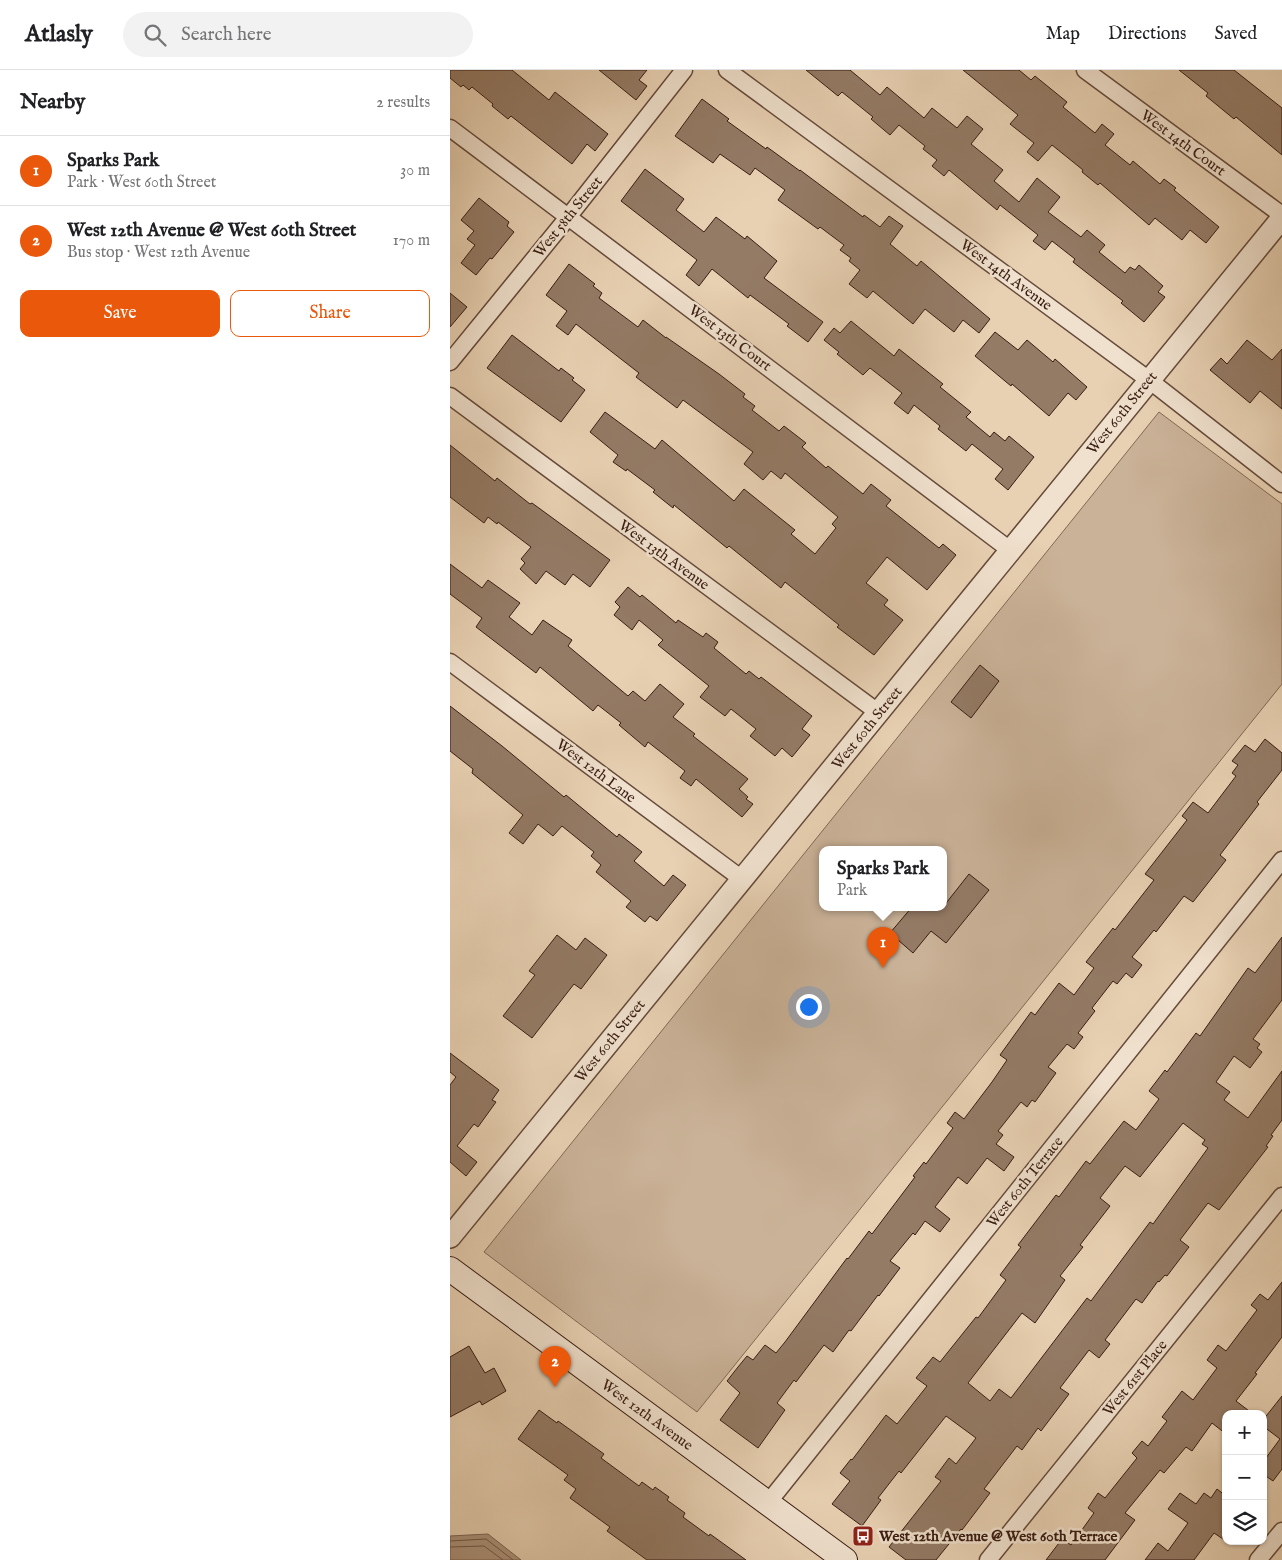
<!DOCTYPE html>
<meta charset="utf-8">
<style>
:root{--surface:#fff;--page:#f2f2f2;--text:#202124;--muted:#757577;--line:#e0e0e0;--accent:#ea580c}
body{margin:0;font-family:"IM FELL English",serif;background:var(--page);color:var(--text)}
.controls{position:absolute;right:15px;bottom:15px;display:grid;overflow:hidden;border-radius:10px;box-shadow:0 1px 4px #0004}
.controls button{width:45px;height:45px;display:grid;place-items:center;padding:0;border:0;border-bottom:1px solid var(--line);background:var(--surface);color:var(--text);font:25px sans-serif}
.you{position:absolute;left:358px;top:936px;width:18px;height:18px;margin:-12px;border:4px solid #fff;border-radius:50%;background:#1a73e8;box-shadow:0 0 0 8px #1a73e833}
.badge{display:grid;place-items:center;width:32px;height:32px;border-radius:50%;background:var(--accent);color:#fff;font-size:16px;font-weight:700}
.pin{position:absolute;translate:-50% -41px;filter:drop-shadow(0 1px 2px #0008)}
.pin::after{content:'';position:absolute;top:26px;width:18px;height:15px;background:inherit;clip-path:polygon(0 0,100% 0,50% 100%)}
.popup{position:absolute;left:369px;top:776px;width:128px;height:65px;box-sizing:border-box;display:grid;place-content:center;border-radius:10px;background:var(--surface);filter:drop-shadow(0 1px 4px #0005);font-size:16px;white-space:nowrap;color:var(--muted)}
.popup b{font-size:19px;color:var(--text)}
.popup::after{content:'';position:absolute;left:50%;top:100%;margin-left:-10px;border:10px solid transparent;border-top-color:var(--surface)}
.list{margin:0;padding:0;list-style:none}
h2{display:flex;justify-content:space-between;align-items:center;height:65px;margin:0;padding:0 20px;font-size:21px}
h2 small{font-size:16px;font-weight:400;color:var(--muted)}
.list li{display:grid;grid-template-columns:32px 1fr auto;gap:15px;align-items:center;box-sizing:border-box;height:70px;padding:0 20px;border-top:1px solid var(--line)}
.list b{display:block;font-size:19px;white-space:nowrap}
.list p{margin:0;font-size:16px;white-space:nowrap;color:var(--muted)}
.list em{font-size:16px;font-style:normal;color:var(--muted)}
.actions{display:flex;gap:10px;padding:15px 20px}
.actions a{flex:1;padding:11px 0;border:1px solid var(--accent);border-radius:10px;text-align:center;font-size:18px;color:var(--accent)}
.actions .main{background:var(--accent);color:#fff}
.icon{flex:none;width:28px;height:28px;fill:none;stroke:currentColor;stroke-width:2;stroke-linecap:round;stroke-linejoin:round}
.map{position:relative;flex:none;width:832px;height:1490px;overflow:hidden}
header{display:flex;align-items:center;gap:30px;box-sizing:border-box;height:70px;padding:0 25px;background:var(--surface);border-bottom:1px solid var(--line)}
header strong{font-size:24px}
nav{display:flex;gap:28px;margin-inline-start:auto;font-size:18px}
.search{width:350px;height:45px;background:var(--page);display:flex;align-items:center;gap:12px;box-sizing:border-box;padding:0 18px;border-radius:28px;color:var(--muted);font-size:19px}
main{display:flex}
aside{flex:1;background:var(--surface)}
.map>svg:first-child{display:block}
.green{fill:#cab298;stroke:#826855;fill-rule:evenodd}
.water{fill:#ac947c;stroke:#7e6452}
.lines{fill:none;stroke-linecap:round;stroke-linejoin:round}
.shore{stroke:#725847;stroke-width:1}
.building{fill:#947b66;stroke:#391d12;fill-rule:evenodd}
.minor-casing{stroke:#654a3a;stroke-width:19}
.tertiary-casing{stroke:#654a3a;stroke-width:24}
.secondary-casing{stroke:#391d12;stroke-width:26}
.minor{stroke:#f0e1ce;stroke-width:16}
.tertiary{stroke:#f0e1ce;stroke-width:21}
.secondary{stroke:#f0e1ce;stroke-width:24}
.labels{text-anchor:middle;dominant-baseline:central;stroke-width:5;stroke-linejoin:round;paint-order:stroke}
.street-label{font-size:15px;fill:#391d12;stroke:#f0e1ce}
.poi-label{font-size:15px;font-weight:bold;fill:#391d12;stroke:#f0e1ce;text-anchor:start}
</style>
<header>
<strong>Atlasly</strong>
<div class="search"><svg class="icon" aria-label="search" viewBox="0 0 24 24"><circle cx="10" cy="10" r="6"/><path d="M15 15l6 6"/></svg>Search here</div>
<nav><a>Map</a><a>Directions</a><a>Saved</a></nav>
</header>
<main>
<aside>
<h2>Nearby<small>2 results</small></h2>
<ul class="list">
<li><span class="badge">1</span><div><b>Sparks Park</b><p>Park · West 60th Street</p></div><em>30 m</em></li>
<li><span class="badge">2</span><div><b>West 12th Avenue @ West 60th Street</b><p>Bus stop · West 12th Avenue</p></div><em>170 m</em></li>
</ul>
<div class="actions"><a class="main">Save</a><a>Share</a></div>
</aside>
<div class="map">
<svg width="832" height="1490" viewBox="0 0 832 1490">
<rect width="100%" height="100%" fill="#e8d1b3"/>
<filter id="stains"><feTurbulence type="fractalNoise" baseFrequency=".004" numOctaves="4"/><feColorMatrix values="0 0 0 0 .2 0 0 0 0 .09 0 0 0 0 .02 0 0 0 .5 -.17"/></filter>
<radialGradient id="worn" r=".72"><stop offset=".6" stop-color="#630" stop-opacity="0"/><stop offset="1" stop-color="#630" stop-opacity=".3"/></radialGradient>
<!-- green -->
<path class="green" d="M 709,342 L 832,434 L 832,614 L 247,1342 L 34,1182 ZM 373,779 L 493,779 L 493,837 L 373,837 Z"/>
<!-- water -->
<path class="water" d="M 38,1464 L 71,1490 L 0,1490 L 0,1466 Z"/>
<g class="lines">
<!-- shore -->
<path class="shore" d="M 0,1471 L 36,1469 L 63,1490
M 0,1477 L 34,1476 L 53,1490"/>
</g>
<!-- building -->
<path class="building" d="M 0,0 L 62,0 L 99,30 L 105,22 L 158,64 L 145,81 L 137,74 L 122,94 L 61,46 L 58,49 L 42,36 L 43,34 L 22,17 L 19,20 L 13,15 L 11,17 L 0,8 Z
M 149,0 L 197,0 L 189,10 L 197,16 L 186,30 Z
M 356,0 L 400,0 L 430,25 L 437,17 L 474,48 L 482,38 L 507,58 L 517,46 L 533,59 L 521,74 L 553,100 L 544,111 L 569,132 L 587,108 L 610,127 L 598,142 L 631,167 L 637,160 L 655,175 L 649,182 L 675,203 L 680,197 L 685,200 L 689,195 L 713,216 L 708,222 L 715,227 L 694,252 L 671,233 L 673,231 L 623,192 L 625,189 L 602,171 L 595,180 L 583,171 L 588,165 L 550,135 L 547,140 L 499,100 L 494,106 L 482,96 L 487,90 L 473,79 L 475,76 L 449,55 L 440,65 L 421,49 L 423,47 L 392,22 L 388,26 Z
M 513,0 L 569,0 L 581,10 L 585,6 L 617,32 L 613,37 L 645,63 L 652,54 L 664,64 L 655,75 L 680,95 L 683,91 L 710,114 L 714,109 L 726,118 L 724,120 L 769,157 L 756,173 L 740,160 L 732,170 L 705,148 L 699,155 L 650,113 L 648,115 L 632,102 L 633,100 L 602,75 L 588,91 L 577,82 L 584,73 L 560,54 L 568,45 Z
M 729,0 L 784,0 L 832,38 L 832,85 L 786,47 L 784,49 L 756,26 L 758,23 Z
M 252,29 L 279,49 L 277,51 L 316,79 L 317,77 L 350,101 L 350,100 L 413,147 L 414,145 L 430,157 L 439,146 L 453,156 L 440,174 L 467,196 L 471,191 L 540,249 L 529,263 L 513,250 L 504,262 L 475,239 L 463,254 L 423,221 L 417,228 L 399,214 L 410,200 L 399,191 L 401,188 L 390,180 L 394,175 L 370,157 L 368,159 L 328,130 L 335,120 L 305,98 L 300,105 L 270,84 L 263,93 L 225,66 Z
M 195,99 L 234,129 L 226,140 L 254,162 L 266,147 L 295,169 L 297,166 L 327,191 L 314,208 L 373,252 L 358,272 L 337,256 L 339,254 L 300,225 L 298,228 L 262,199 L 249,216 L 236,205 L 247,190 L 171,131 Z
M 29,128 L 59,152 L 57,156 L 64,162 L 42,189 L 40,188 L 26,205 L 11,193 L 25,175 L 17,169 L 24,161 L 11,150 Z
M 119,194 L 145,214 L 143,216 L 152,223 L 149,228 L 188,257 L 193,250 L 216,268 L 216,267 L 269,304 L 295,324 L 293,327 L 305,336 L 302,340 L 329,361 L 334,356 L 356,373 L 352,377 L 376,398 L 378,396 L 413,424 L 421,414 L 441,430 L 436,436 L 489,478 L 493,474 L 506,485 L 477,520 L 437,487 L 416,513 L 438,530 L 434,535 L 453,550 L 424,585 L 387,557 L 389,555 L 335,512 L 331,518 L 279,476 L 277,478 L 224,435 L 223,438 L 203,422 L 205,420 L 177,399 L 176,401 L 163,392 L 168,385 L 140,362 L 155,342 L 205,379 L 212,370 L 284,431 L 294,419 L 345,460 L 341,464 L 365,484 L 386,458 L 382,454 L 388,447 L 335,403 L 331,409 L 321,401 L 313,410 L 294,394 L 303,382 L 233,330 L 227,338 L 186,307 L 189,303 L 126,254 L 118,265 L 106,256 L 117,241 L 96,225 Z
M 0,223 L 17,237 L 0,257 Z
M 401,251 L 444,286 L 449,279 L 493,314 L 490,317 L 521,342 L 516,347 L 540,367 L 544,362 L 555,371 L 559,366 L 584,387 L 558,420 L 545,409 L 553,399 L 522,374 L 516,381 L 488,359 L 490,356 L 464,335 L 458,344 L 444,333 L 452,323 L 420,298 L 413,305 L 387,284 L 389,282 L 374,270 L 384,258 L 390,263 Z
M 545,262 L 568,280 L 577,270 L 603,292 L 605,289 L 637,317 L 626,330 L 618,323 L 599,346 L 562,314 L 561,316 L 525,286 Z
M 62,265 L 109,301 L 111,298 L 124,308 L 122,310 L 135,320 L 111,352 L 37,298 Z
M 797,270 L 822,290 L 832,279 L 832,339 L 810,321 L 800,333 L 760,300 L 771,288 L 777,294 Z
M 0,375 L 45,411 L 47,408 L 80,434 L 82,433 L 160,490 L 140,517 L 123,504 L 115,515 L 96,501 L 86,514 L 70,499 L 75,493 L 71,489 L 81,477 L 48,452 L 47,454 L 38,447 L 34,453 L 0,427 Z
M 0,494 L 32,518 L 38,510 L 70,533 L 59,547 L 82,565 L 93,550 L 122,570 L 118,576 L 178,626 L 183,621 L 195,631 L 210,614 L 234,634 L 223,647 L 245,664 L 243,666 L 298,709 L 289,719 L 298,727 L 296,729 L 303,734 L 292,747 L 246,709 L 241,716 L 230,708 L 235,701 L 198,672 L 195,677 L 169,655 L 171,653 L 148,635 L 143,641 L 90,597 L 86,603 L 26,557 L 32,548 L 0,524 Z
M 178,517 L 190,527 L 192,525 L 226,553 L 228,550 L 253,567 L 256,563 L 268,572 L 264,578 L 296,604 L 299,601 L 309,609 L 311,607 L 362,646 L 352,659 L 360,665 L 342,687 L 332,678 L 325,686 L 300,666 L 306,659 L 281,639 L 275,646 L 250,627 L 259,616 L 208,575 L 213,570 L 189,550 L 182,560 L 164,545 L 170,537 L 165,532 Z
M 530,595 L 549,611 L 521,648 L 501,632 Z
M 0,636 L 52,676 L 114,727 L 116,725 L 167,767 L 169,764 L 192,782 L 184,791 L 214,816 L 223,805 L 236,815 L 207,851 L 200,846 L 195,852 L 176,837 L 181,831 L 146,802 L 151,795 L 141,786 L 144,782 L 112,756 L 103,766 L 88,754 L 73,774 L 59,763 L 73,745 L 22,703 L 23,699 L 0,681 Z
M 815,669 L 832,683 L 832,700 L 807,732 L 809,734 L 770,785 L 776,790 L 743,832 L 734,826 L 706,862 L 704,860 L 682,887 L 692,895 L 682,908 L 676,903 L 667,914 L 663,911 L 642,938 L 645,941 L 628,963 L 633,967 L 624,979 L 617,974 L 598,997 L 606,1003 L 585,1032 L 582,1030 L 577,1037 L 571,1032 L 548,1061 L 553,1065 L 546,1074 L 564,1087 L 554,1101 L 537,1088 L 517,1114 L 508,1107 L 485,1137 L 500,1149 L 490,1162 L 475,1151 L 465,1165 L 463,1163 L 440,1191 L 450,1198 L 429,1226 L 428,1225 L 401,1261 L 399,1260 L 383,1282 L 374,1275 L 346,1312 L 344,1310 L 327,1333 L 335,1340 L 308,1378 L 270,1350 L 290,1323 L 277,1311 L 288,1297 L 297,1286 L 303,1290 L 315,1275 L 326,1283 L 335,1272 L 397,1188 L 398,1189 L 419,1161 L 422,1164 L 465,1107 L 463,1106 L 474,1092 L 476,1094 L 503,1058 L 497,1053 L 505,1042 L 514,1049 L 542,1012 L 557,990 L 550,985 L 581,942 L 585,945 L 609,913 L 624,925 L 644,898 L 636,892 L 663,858 L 665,860 L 704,810 L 695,804 L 737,750 L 732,746 L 743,732 L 758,743 L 786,706 L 782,703 L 788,695 L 782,691 L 795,675 L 805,682 Z
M 519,804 L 539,820 L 496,873 L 481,861 L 463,883 L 440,863 L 462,837 L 493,837 Z
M 107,865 L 126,880 L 135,868 L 157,885 L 131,919 L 124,914 L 82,968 L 53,946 L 85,905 L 79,901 Z
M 832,867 L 832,930 L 803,969 L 810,974 L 807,978 L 812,982 L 800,998 L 784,986 L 766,1012 L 780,1022 L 774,1030 L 798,1048 L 832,1001 L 832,1050 L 821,1065 L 823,1066 L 816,1076 L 818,1077 L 769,1140 L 758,1133 L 730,1170 L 739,1177 L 717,1206 L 715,1205 L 709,1212 L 708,1211 L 692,1233 L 686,1229 L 655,1270 L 660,1274 L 649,1288 L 639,1280 L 610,1318 L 619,1324 L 591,1361 L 588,1358 L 572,1380 L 567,1376 L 534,1419 L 540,1423 L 512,1460 L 511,1459 L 486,1490 L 456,1490 L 439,1477 L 491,1411 L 485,1407 L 499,1388 L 506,1394 L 526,1368 L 496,1346 L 451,1403 L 449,1401 L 428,1428 L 431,1430 L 412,1456 L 382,1434 L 400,1411 L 390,1403 L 401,1389 L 402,1390 L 436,1345 L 447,1354 L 477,1316 L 466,1308 L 483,1287 L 490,1292 L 526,1247 L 528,1248 L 556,1210 L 550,1205 L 571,1177 L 568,1175 L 606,1125 L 609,1127 L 636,1091 L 640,1094 L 674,1051 L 686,1060 L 709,1029 L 699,1021 L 715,1000 L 717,1002 L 746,963 L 750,966 L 798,898 L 805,903 ZM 733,1053 L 755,1070 L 752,1074 L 758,1078 L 703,1154 L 700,1152 L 641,1231 L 637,1228 L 561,1328 L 549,1319 L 540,1331 L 518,1313 L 572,1243 L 585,1253 L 615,1210 L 610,1206 L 633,1177 L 630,1175 L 660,1136 L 650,1128 L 675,1096 L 690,1107 Z
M 0,983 L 49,1020 L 42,1030 L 46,1032 L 28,1057 L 24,1054 L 7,1076 L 27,1092 L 16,1106 L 0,1092 L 0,1015 L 6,1007 L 0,1002 Z
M 832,1212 L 832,1267 L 805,1303 L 807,1304 L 786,1331 L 803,1344 L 776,1344 L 776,1364 L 762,1353 L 742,1381 L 736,1377 L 714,1403 L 710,1400 L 675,1443 L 685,1450 L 655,1490 L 596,1490 L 612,1469 L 621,1475 L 644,1443 L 638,1438 L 648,1423 L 655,1428 L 687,1388 L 682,1383 L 692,1371 L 698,1376 L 717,1351 L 712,1347 L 732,1321 L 743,1330 L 767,1298 L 757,1290 L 768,1275 L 776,1281 L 807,1240 L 801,1235 L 810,1224 L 818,1230 Z
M 19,1276 L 35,1303 L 44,1298 L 56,1321 L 32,1335 L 30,1331 L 0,1347 L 0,1287 Z
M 832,1326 L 832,1399 L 823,1411 L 813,1404 L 813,1392 L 830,1369 L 813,1356 L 813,1350 Z
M 89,1340 L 107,1353 L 108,1351 L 154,1384 L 151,1388 L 189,1416 L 192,1412 L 203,1420 L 205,1417 L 219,1427 L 217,1430 L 235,1443 L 233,1447 L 259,1466 L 260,1464 L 296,1490 L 197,1490 L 157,1461 L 160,1457 L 120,1428 L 126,1419 L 114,1410 L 118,1405 L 68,1369 Z
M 767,1419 L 776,1426 L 776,1471 L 764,1463 L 744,1490 L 695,1490 L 708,1473 L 718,1481 L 738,1453 L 718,1439 L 730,1423 L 746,1434 L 754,1423 L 761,1428 Z"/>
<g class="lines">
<!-- minor casing -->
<g class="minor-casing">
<path id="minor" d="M 277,0 L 699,310 L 832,414
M 635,0 L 832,145
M 0,58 L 560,480
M 0,292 L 119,146 L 234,0
M 0,326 L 429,643
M 0,592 L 292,809
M 317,1434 L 832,790
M 538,1490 L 832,1126
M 808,1490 L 832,1461"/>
</g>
<!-- tertiary casing -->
<g class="tertiary-casing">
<path id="tertiary" d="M 0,1167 L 832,148"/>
</g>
<!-- secondary casing -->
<g class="secondary-casing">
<path id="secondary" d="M 0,1199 L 395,1490"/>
</g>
<!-- minor -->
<use href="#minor" class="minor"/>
<!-- tertiary -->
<use href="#tertiary" class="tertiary"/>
<!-- secondary -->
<use href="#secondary" class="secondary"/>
</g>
<!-- icons -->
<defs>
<g id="bus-square" transform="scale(1.125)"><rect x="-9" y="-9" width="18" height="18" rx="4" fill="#8f2418" stroke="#f0e1ce"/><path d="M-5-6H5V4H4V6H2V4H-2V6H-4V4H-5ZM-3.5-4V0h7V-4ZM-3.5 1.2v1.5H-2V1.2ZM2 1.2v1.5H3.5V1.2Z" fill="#fff"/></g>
</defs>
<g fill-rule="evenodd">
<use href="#bus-square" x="413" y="1466"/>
</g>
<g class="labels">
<!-- street labels -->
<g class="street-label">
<text transform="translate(733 73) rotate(36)">West 14th Court</text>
<text transform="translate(118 147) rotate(-51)">West 58th Street</text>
<text transform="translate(556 205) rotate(36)">West 14th Avenue</text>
<text transform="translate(280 268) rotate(37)">West 13th Court</text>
<text transform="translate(672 343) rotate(-51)">West 60th Street</text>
<text transform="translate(214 485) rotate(36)">West 13th Avenue</text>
<text transform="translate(417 658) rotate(-51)">West 60th Street</text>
<text transform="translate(146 701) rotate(37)">West 12th Lane</text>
<text transform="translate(160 971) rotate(-51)">West 60th Street</text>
<text transform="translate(575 1112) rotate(-51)">West 60th Terrace</text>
<text transform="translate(685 1308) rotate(-51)">West 61st Place</text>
<text transform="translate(197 1345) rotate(36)">West 12th Avenue</text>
</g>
<!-- poi labels -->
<g class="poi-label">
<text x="429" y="1466">West 12th Avenue @ West 60th Terrace</text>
</g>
</g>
<rect width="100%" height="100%" filter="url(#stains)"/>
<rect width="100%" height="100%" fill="url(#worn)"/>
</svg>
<div class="controls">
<button>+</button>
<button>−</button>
<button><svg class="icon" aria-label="layers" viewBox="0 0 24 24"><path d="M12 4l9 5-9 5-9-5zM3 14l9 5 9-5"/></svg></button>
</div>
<div class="you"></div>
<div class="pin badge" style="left:433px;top:898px">1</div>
<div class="popup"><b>Sparks Park</b>Park</div>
<div class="pin badge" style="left:105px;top:1317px">2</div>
</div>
</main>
